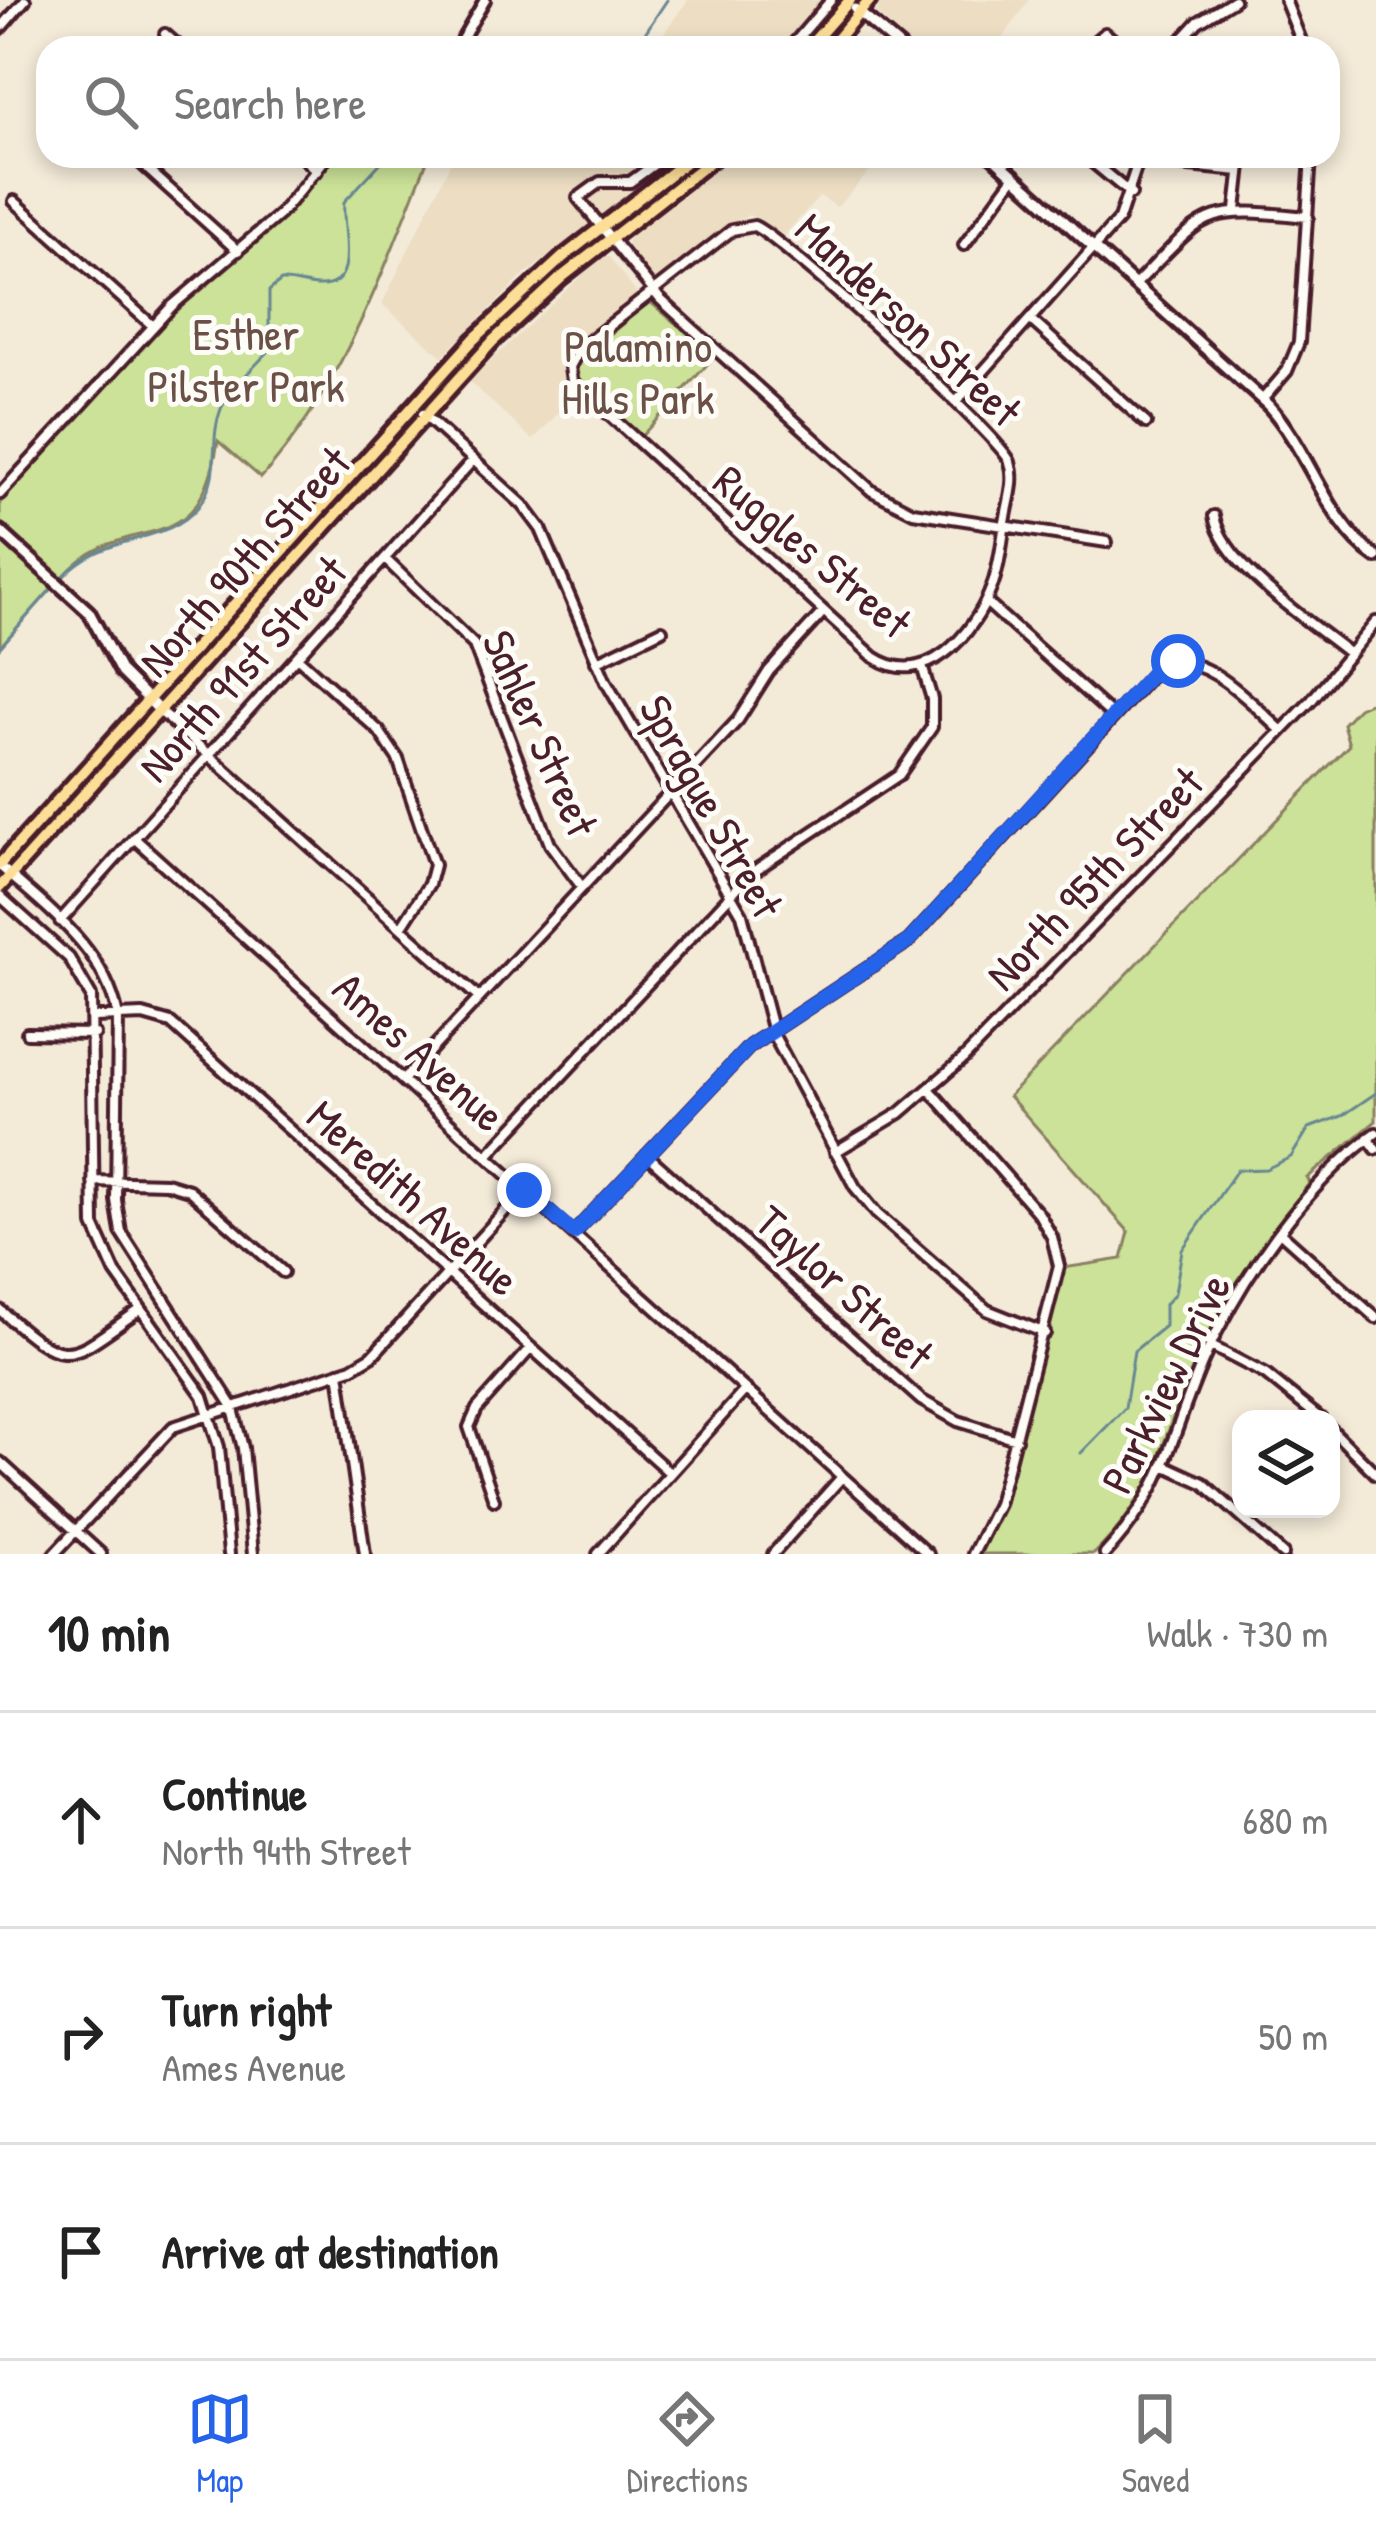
<!DOCTYPE html>
<meta charset="utf-8">
<style>
:root{--surface:#fff;--page:#f2f2f2;--text:#222;--muted:#767676;--line:#e0e0e0;--accent:#2563eb}
body{margin:0;font-family:"Patrick Hand",sans-serif;background:var(--page);color:var(--text)}
.controls{position:absolute;right:36px;bottom:36px;display:grid;overflow:hidden;border-radius:24px;box-shadow:0 6px 18px #0003}
.controls button{width:108px;height:108px;display:grid;place-items:center;padding:0;border:0;border-bottom:3px solid var(--line);background:var(--surface);color:var(--text);font:60px sans-serif}
.stop{position:absolute;width:36px;height:36px;margin:-27px;border:9px solid #2563eb;border-radius:50%;background:#fff}
.stop.end{background:#2563eb;border-color:#fff;box-shadow:0 3px 12px #0008}
.list{margin:0;padding:0;list-style:none}
h2{display:flex;justify-content:space-between;align-items:center;height:156px;margin:0;padding:0 48px;font-size:51px}
h2 small{font-size:39px;font-weight:400;color:var(--muted)}
.list li{display:grid;grid-template-columns:78px 1fr auto;gap:36px;align-items:center;box-sizing:border-box;height:216px;padding:0 48px;border-top:3px solid var(--line)}
.list b{display:block;font-size:45px;white-space:nowrap}
.list p{margin:0;font-size:39px;white-space:nowrap;color:var(--muted)}
.list em{font-size:39px;font-style:normal;color:var(--muted)}
.icon{flex:none;width:66px;height:66px;fill:none;stroke:currentColor;stroke-width:2;stroke-linecap:round;stroke-linejoin:round}
.map{position:relative;flex:none;width:1376px;height:1554px;overflow:hidden}
.search{position:absolute;background:var(--surface);box-shadow:0 6px 18px #0003;left:36px;right:36px;top:36px;height:132px;display:flex;align-items:center;gap:30px;box-sizing:border-box;padding:0 42px;border-radius:36px;color:var(--muted);font-size:45px}
.sheet{height:804px;background:var(--surface)}
nav{display:flex;justify-content:space-around;align-items:center;box-sizing:border-box;height:168px;border-top:3px solid var(--line);background:var(--surface);font-size:33px;color:var(--muted)}
nav a{display:grid;justify-items:center;gap:6px}
nav .on{color:var(--accent)}
.map>svg:first-child{display:block}
.built{fill:#ecddc3}
.green{fill:#cbe298;stroke:#8a8062;stroke-width:3}
.lines{fill:none;stroke-linecap:round;stroke-linejoin:round}
.stream{stroke:#688792;stroke-width:3}
.minor-casing{stroke:#4a1f2b;stroke-width:16}
.tertiary-casing{stroke:#4a1f2b;stroke-width:18}
.primary-casing{stroke:#4a1f2b;stroke-width:20}
.minor{stroke:#fdfcf7;stroke-width:8}
.tertiary{stroke:#fdfcf7;stroke-width:9}
.primary{stroke:#fcde96;stroke-width:10}
.route{stroke:#2563eb;stroke-width:15}
.labels{text-anchor:middle;dominant-baseline:central;stroke-width:10;stroke-linejoin:round;paint-order:stroke}
.street-label{font-size:45px;fill:#4a1f2b;stroke:#fdfcf7}
.park-label{font-size:45px;fill:#6a5046;stroke:#fdfcf7}
</style>
<div class="map">
<svg width="1376" height="1554" viewBox="0 0 1376 1554">
<rect width="100%" height="100%" fill="#f3ead8"/>
<filter id="ink" filterUnits="userSpaceOnUse"><feTurbulence type="fractalNoise" baseFrequency=".00833" numOctaves="2"/><feDisplacementMap in="SourceGraphic" scale="24" xChannelSelector="R" yChannelSelector="G"/><feConvolveMatrix kernelMatrix="1 2 1 2 8 2 1 2 1" color-interpolation-filters="sRGB"/></filter>
<g filter="url(#ink)">
<!-- built -->
<path class="built" d="M 688,0 L 839,0 L 799,48 L 653,48 Z
M 881,0 L 1029,0 L 996,48 L 914,48 L 876,13 Z
M 454,156 L 677,156 L 524,275 L 442,356 L 382,304 Z
M 735,156 L 884,156 L 837,207 L 820,196 L 784,235 L 749,215 L 724,227 L 656,281 L 627,244 L 631,236 Z
M 602,257 L 609,257 L 639,297 L 569,350 L 561,362 L 564,387 L 573,397 L 533,440 L 469,381 Z"/>
<!-- green -->
<path class="green" d="M 335,156 L 429,156 C 384,269 343,387 261,478 L 218,441 C 198,572 127,503 62,578 L 0,523 L 0,503 L 167,319 L 266,235 Z
M 649,301 L 715,356 L 638,440 L 577,384 L 574,365 Z
M 0,538 L 53,587 L 0,647 Z
M 1376,700 L 1376,1121 L 1307,1178 L 1310,1182 C 1270,1236 1231,1293 1200,1353 C 1158,1436 1167,1482 1094,1554 L 980,1554 L 1004,1506 L 1063,1268 L 1122,1259 L 1129,1232 L 1009,1096 L 1349,745 L 1343,724 L 1358,708 Z"/>
<g class="lines">
<!-- stream -->
<path class="stream" d="M 635,48 L 667,0
M 597,156 L 598,162
M 61,579 C 104,530 165,547 198,507 C 223,476 208,441 221,409 C 230,389 254,367 269,351 L 269,291 L 281,281 C 295,280 306,286 320,286 C 362,286 341,228 344,202 L 387,156
M 0,647 L 54,586
M 1081,1453 L 1125,1408 L 1134,1351 L 1165,1326 L 1165,1304 L 1175,1293 L 1182,1250 L 1237,1170 L 1266,1169 L 1291,1157 L 1309,1128 L 1342,1116 L 1376,1093"/>
<!-- minor casing -->
<g class="minor-casing">
<path id="minor" d="M 1285,0 L 1304,48
M 0,29 L 25,0
M 165,34 L 181,48
M 457,48 L 485,0
M 790,48 L 831,0
M 1087,48 L 1105,33 L 1123,48
M 1174,48 L 1198,22 L 1234,0
M 133,156 L 238,251
M 301,156 L 317,171
M 666,156 L 630,182 L 600,182 L 578,198 L 660,299 L 872,491 L 913,512 L 1107,542
M 1085,156 L 1131,194
M 1139,161 L 1240,171
M 14,201 L 153,326
M 1236,210 L 1242,156
M 754,226 C 780,236 1003,439 1010,462 C 1016,480 1009,499 1006,517 C 1002,540 1000,567 991,589 C 974,634 925,691 874,657 L 572,381 L 570,367 L 579,349 L 732,230 Z
M 964,245 L 1014,177
M 1135,285 C 1209,210 1200,206 1308,217
M 1032,321 L 1146,423
M 1262,400 L 1287,371 L 1299,342 L 1311,156
M 956,402 L 1119,219 L 1140,156
M 423,414 L 523,505 L 541,529 L 606,682 L 742,914 L 774,1036 L 855,1187 L 877,1214 L 987,1310 L 1045,1333
M 0,494 L 172,306 L 280,214 L 328,156
M 1214,516 C 1223,566 1312,623 1350,654
M 385,559 L 474,645 L 550,844 L 582,887
M 986,602 L 1113,716
M 297,657 L 379,731 L 398,759 L 434,865 L 429,884 L 402,926
M 596,662 L 662,630
M 160,711 L 479,998
M 134,838 L 928,1554
M 0,866 C 49,910 104,948 118,1016 L 116,1200 L 121,1232 L 232,1405 L 243,1448 L 253,1554
M 0,896 L 69,958 L 91,996 L 94,1225 L 115,1272 L 203,1396 L 219,1447 L 229,1554
M 60,921 L 473,460
M 95,1017 L 143,1015 L 171,1023 L 670,1473
M 27,1033 L 95,1034
M 403,1080 L 738,720 L 769,671 L 823,612
M 930,1090 L 1039,1214 L 1052,1237 L 1059,1266 L 998,1504 L 973,1554
M 1368,1138 L 1376,1149
M 835,1152 L 900,1113 L 963,1059 L 1311,701 L 1376,622
M 647,1155 L 921,1400 L 958,1421 L 1016,1439
M 487,1156 L 751,873 L 899,775 L 932,727 L 932,699 L 922,666
M 93,1181 L 166,1183 L 189,1190 L 283,1272
M 574,1233 L 750,1046 L 909,941 L 1160,666 C 1202,647 1252,704 1282,731
M 1282,1234 L 1376,1318
M 0,1310 C 70,1373 68,1359 141,1309
M 1211,1346 L 1265,1374 L 1321,1419
M 339,1372 L 365,1554
M 1331,1429 L 1376,1474
M 0,1462 L 101,1554
M 1166,1466 L 1203,1483 L 1283,1554
M 494,1500 L 469,1427 L 477,1409 L 531,1348
M 54,1554 L 173,1427 L 352,1368 L 372,1356 L 524,1190
M 598,1554 L 746,1389
M 773,1554 L 841,1478
M 1105,1554 C 1169,1484 1168,1441 1204,1359 C 1239,1280 1306,1183 1376,1133"/>
</g>
<!-- tertiary casing -->
<g class="tertiary-casing">
<path id="tertiary" d="M 855,9 L 901,48
M 992,156 L 1268,405 C 1310,451 1326,522 1376,557
M 0,531 L 89,612 L 121,672 L 159,710"/>
</g>
<!-- primary casing -->
<g class="primary-casing">
<path id="primary" d="M 808,48 L 850,0
M 829,48 L 870,0
M 0,864 L 474,339 L 563,257 L 693,156
M 0,887 L 493,341 L 562,277 L 717,156"/>
</g>
<!-- minor -->
<use href="#minor" class="minor"/>
<!-- tertiary -->
<use href="#tertiary" class="tertiary"/>
<!-- primary -->
<use href="#primary" class="primary"/>
</g>
</g>
<g class="lines" filter="url(#ink)">
<!-- route -->
<path class="route" d="M 524,1190 L 574,1233 L 750,1046 L 909,941 L 1154,671 L 1178,661"/>
</g>
<g class="labels">
<!-- street labels -->
<g class="street-label">
<text transform="translate(909 319) rotate(43)">Manderson Street</text>
<text transform="translate(813 551) rotate(40)">Ruggles Street</text>
<text transform="translate(244 561) rotate(-48)">North 90th Street</text>
<text transform="translate(242 668) rotate(-48)">North 91st Street</text>
<text transform="translate(541 733) rotate(66)">Sahler Street</text>
<text transform="translate(712 806) rotate(61)">Sprague Street</text>
<text transform="translate(1094 878) rotate(-46)">North 95th Street</text>
<text transform="translate(420 1051) rotate(42)">Ames Avenue</text>
<text transform="translate(414 1197) rotate(42)">Meredith Avenue</text>
<text transform="translate(845 1287) rotate(42)">Taylor Street</text>
<text transform="translate(1165 1383) rotate(-64)">Parkview Drive</text>
</g>
<!-- park labels -->
<g class="park-label">
<text x="246" y="333">Esther<tspan x="246" dy="52">Pilster Park</tspan></text>
<text x="638" y="345">Palamino<tspan x="638" dy="52">Hills Park</tspan></text>
</g>
</g>
</svg>
<div class="controls">
<button><svg class="icon" aria-label="layers" viewBox="0 0 24 24"><path d="M12 4l9 5-9 5-9-5zM3 14l9 5 9-5"/></svg></button>
</div>
<div class="stop" style="left:1178px;top:661px"></div>
<div class="stop end" style="left:524px;top:1190px"></div>
<div class="search"><svg class="icon" aria-label="search" viewBox="0 0 24 24"><circle cx="10" cy="10" r="6"/><path d="M15 15l6 6"/></svg>Search here</div>
</div>
<section class="sheet">
<h2>10 min<small>Walk · 730 m</small></h2>
<ul class="list">
<li><svg class="icon" aria-label="ahead" viewBox="0 0 24 24"><path d="M12 20V5M6 11l6-6 6 6"/></svg><div><b>Continue</b><p>North 94th Street</p></div><em>680 m</em></li>
<li><svg class="icon" aria-label="right" viewBox="0 0 24 24"><path d="M7 20v-9h11M14 6l5 5-5 5"/></svg><div><b>Turn right</b><p>Ames Avenue</p></div><em>50 m</em></li>
<li><svg class="icon" aria-label="arrive" viewBox="0 0 24 24"><path d="M6 21V4h12l-3 4 3 4H6"/></svg><div><b>Arrive at destination</b></div></li>
</ul>
</section>
<nav>
<a class="on"><svg class="icon" aria-label="map" viewBox="0 0 24 24"><path d="M3 6l6-2 6 2 6-2v14l-6 2-6-2-6 2zM9 4v14M15 6v14"/></svg>Map</a>
<a><svg class="icon" aria-label="directions" viewBox="0 0 24 24"><path d="M12 3l9 9-9 9-9-9zM9 14v-3h6M13 9l2 2-2 2"/></svg>Directions</a>
<a><svg class="icon" aria-label="saved" viewBox="0 0 24 24"><path d="M7 4h10v16l-5-4-5 4z"/></svg>Saved</a>
</nav>
